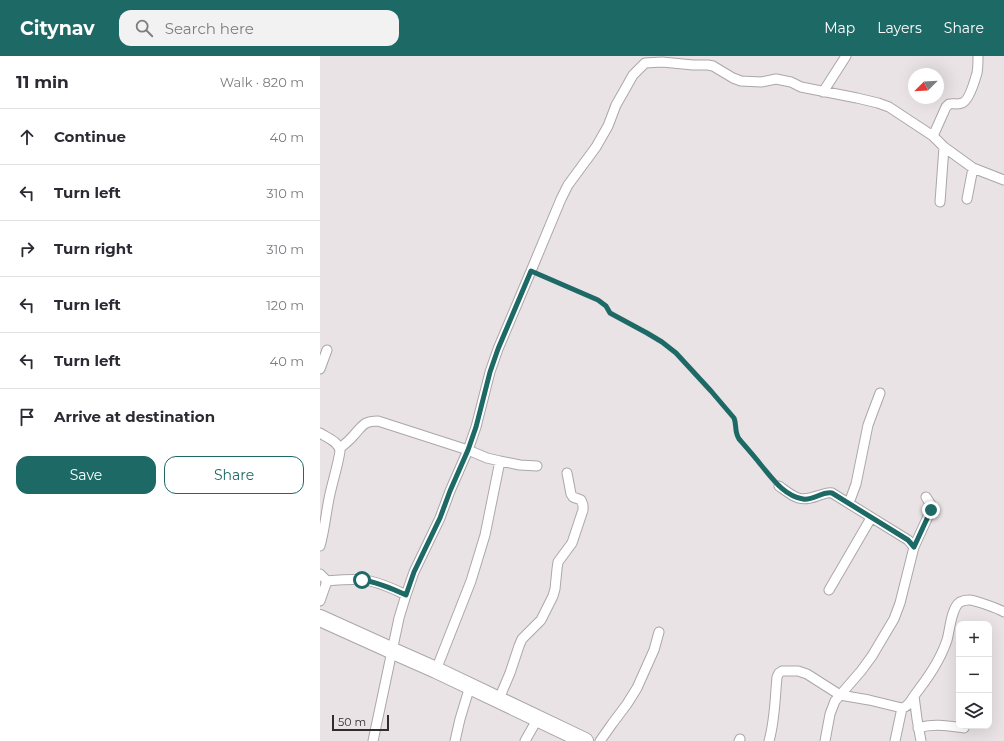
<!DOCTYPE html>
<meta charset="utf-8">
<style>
:root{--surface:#fff;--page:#f2f2f3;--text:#2b2b33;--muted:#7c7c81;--line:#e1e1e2;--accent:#1d6966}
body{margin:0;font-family:Montserrat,sans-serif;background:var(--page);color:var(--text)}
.controls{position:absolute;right:12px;bottom:12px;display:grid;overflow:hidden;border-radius:8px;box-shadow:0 4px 16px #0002}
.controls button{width:36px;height:36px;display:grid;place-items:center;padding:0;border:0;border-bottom:1px solid var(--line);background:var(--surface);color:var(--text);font:20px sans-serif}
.compass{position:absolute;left:588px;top:12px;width:36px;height:36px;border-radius:50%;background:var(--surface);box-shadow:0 4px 16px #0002;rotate:246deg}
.scale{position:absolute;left:12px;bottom:10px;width:57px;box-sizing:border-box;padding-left:4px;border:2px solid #2f2d2e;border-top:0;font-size:11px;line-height:14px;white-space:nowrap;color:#2f2d2e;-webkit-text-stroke:3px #e9e3e6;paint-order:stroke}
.stop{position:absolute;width:12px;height:12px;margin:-9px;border:3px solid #1d6966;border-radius:50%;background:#fff}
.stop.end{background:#1d6966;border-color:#fff;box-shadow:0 1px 4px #0008}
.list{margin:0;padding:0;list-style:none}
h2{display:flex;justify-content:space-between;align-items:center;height:52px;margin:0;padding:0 16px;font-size:17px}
h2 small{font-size:13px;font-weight:400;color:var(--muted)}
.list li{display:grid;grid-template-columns:26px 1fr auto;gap:12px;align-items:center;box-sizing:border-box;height:56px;padding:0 16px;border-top:1px solid var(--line)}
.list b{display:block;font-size:15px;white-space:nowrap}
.list em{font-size:13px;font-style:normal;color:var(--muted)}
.actions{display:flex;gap:8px;padding:12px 16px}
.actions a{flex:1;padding:9px 0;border:1px solid var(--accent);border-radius:12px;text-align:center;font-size:14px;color:var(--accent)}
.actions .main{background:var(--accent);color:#fff}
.icon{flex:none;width:22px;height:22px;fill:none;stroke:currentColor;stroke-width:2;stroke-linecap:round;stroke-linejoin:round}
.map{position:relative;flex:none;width:684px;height:685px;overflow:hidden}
header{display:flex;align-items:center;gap:24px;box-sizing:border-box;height:56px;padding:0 20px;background:var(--accent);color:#fff}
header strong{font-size:19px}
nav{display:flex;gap:22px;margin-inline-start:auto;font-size:14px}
.search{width:280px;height:36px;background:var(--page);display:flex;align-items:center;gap:10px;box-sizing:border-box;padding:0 14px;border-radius:12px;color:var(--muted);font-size:15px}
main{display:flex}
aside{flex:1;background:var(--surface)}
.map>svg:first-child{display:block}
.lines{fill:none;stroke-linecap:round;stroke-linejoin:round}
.street-casing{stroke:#aca6aa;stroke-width:11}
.highway-casing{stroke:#aca6aa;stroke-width:18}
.path{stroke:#8c888a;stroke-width:1.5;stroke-dasharray:3 3;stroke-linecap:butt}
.street{stroke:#fff;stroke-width:9}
.highway{stroke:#fff;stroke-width:16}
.route{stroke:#1d6966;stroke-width:5}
</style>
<header>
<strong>Citynav</strong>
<div class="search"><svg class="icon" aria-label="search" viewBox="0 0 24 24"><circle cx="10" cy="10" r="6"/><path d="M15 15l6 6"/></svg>Search here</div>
<nav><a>Map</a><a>Layers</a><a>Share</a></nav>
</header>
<main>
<aside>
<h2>11 min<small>Walk · 820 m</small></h2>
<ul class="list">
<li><svg class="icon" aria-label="ahead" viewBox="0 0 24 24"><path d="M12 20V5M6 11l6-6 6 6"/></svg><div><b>Continue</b></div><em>40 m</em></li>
<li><svg class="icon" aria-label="left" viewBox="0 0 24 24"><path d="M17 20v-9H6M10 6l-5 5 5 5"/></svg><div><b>Turn left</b></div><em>310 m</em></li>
<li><svg class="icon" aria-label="right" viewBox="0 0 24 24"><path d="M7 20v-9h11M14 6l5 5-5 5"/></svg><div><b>Turn right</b></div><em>310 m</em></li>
<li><svg class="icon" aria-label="left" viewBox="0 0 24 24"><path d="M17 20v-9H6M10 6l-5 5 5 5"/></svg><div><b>Turn left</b></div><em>120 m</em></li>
<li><svg class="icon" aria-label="left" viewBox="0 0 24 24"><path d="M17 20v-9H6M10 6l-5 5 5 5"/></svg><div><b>Turn left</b></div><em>40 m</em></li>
<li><svg class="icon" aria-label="arrive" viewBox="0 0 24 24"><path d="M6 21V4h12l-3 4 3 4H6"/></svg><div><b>Arrive at destination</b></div></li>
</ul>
<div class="actions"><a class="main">Save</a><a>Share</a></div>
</aside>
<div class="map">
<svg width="684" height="685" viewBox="0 0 684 685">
<rect width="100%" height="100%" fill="#e9e3e6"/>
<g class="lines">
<!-- street casing -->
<g class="street-casing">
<path id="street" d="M 503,36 L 526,0
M 613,80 L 626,51 L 629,48 C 633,47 638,49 642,47 C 649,45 655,24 657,17 C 658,12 658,6 658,1
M 647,143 L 653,112
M 620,146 L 624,91
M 0,313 L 7,294
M 0,377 C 8,382 19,386 20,395 C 18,409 13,424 10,438 C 6,455 5,473 0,490
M 20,392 C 25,388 30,384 34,379 C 43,369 44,365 58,365 L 148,394 L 167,402 L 180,405 L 200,409 L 217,410
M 459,430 C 473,440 479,447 497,440 C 502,439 507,436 512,437 L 588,484 L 594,491 L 580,547 L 574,563 L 552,600 L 541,615 L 515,645 L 510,658 L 505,685
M 529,447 L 536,428 L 548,369 L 560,337
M 594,491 L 611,454 L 611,449 L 606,441
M 0,518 L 7,525 L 0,545
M 7,525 C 20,524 37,522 50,525 C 63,528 74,533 86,539
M 509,534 L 551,462
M 116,614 L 151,525 L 165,479 L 180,405
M 179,643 L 190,617 L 199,590 L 202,583 L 221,564 L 233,540 L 235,533 L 237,513 L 238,506 L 252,487 L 263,454 L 263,449 L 261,444 L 253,441 L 251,438 L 247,417
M 598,672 C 613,667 629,670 644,672
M 53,685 L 79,562 L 86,539 L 94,516 L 120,462 L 130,435 L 148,394 L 156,371 L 170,316 L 178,293 L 211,215 L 241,143 L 248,129 L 276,91 L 288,70 L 296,49 L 304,35 L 313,19 L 325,7 L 342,6 L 373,9 L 388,9 L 393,10 L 413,22 L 421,25 L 441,26 L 456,23 L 471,26 L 481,31 L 537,42 L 558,47 L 569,51 L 613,80 L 624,91 L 653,112 L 684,124
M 135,685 L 140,663 L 150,630
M 205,685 L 218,662
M 280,685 L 292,668 L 307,648 L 317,632 L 334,594 L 339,576
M 419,685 L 420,683
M 449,685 C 455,664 455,642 457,621 L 459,617 L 462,615 L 478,615 L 487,618 L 520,639 L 549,644 L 582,652 C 588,651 591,645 594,640
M 575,685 L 582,652
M 601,685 L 597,663 L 594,640 C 607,623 620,605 627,584 C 630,574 631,552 640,546 C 642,545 646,544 649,544 C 655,544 679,553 684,556"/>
</g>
<!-- highway casing -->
<g class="highway-casing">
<path id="highway" d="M 0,562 L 73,595 L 116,614 L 265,685"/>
</g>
<!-- path -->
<path class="path" d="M 218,218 L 278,244 L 283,247 L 286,250 L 290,257 L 327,277 L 342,286 L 356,297 L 412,358 C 419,368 413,373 419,383 L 453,424"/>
<!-- street -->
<use href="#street" class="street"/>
<!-- highway -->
<use href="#highway" class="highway"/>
</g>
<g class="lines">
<!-- route -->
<path class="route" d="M 42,524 C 57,526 71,532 86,539 L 94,516 L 120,462 L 130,435 L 148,394 L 156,371 L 170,316 L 178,293 L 211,215 L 278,244 L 286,250 L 290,257 L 327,277 L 342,286 L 356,297 L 391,335 L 414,362 C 417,369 414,375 419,383 C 426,391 434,400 441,409 C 452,422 464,440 483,443 C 493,445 502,435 512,437 L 588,484 L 594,491 L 611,454"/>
</g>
</svg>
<div class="controls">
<button>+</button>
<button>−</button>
<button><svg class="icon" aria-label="layers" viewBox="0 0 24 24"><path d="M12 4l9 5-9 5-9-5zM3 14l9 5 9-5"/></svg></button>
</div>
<svg class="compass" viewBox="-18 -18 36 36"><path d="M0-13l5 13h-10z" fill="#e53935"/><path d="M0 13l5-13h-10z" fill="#7c7c81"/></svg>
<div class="scale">50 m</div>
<div class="stop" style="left:42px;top:524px"></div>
<div class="stop end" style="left:611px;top:454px"></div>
</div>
</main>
